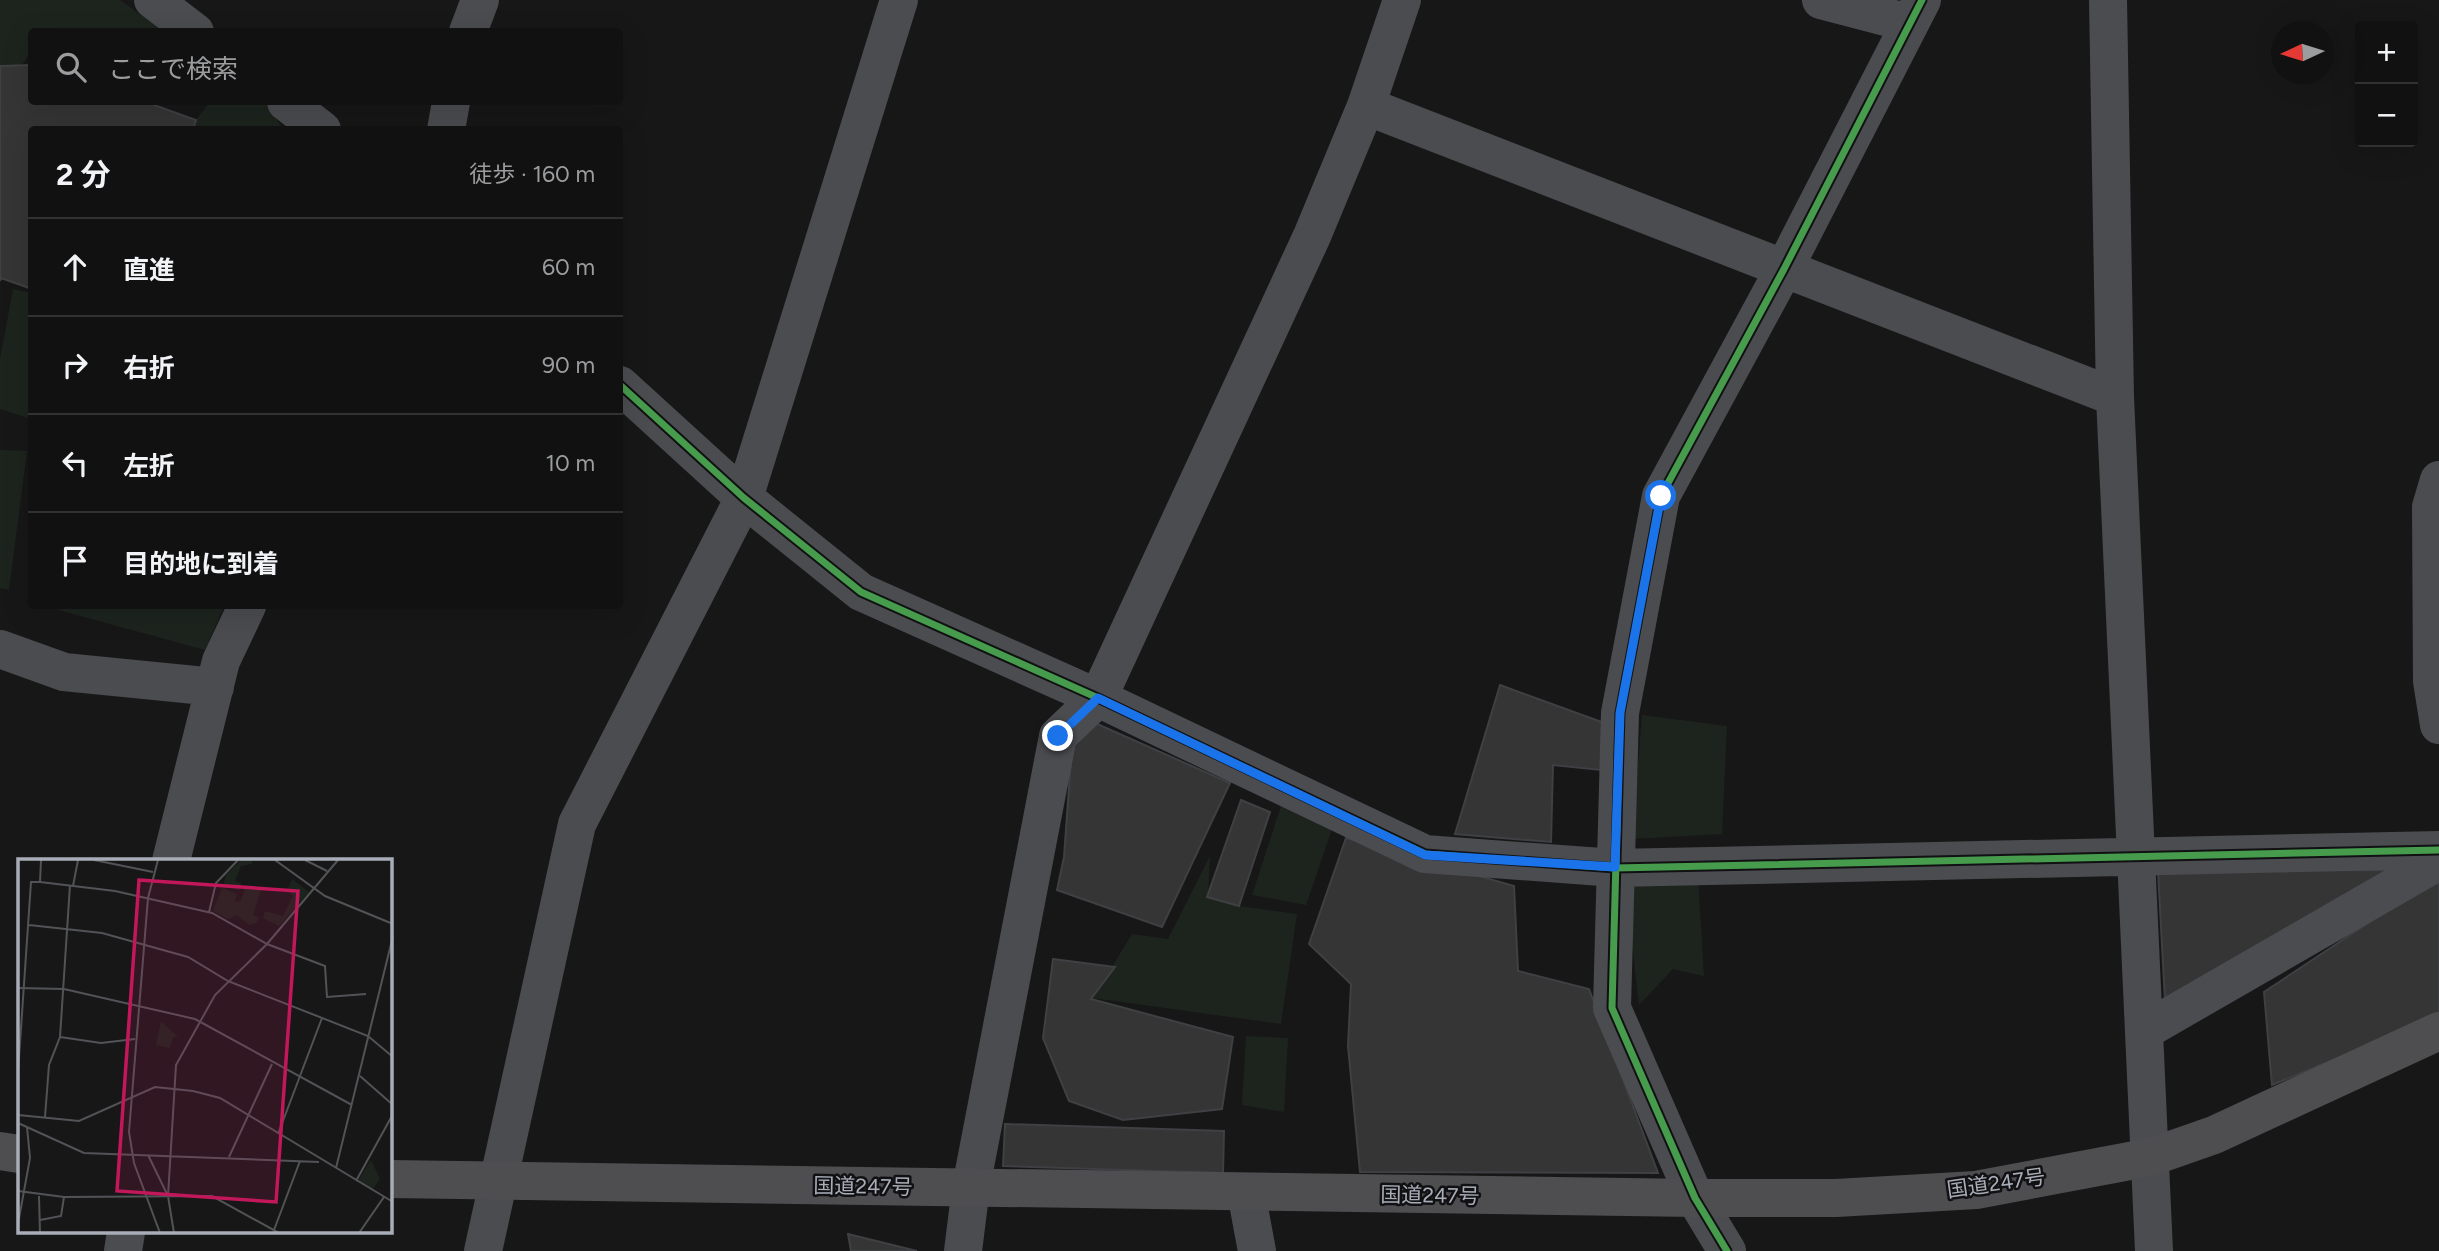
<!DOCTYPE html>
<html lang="ja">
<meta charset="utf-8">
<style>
:root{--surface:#111;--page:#1e1f1f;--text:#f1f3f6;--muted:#9c9d9f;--line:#303131}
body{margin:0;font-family:Figtree,"Noto Sans JP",sans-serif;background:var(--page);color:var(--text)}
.controls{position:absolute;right:21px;top:21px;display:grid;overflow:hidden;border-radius:7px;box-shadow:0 7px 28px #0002}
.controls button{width:63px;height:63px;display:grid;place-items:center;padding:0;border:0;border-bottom:2px solid var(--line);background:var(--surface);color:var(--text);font:35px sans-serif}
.compass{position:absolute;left:2271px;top:21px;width:63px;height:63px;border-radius:50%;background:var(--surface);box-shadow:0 7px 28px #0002;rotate:266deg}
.stop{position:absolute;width:21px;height:21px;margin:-16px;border:5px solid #1a73e8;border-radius:50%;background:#fff}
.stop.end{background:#1a73e8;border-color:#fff;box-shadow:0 2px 7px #0008}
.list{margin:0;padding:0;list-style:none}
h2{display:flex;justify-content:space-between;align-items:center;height:91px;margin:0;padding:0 28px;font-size:30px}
h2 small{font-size:23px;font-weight:400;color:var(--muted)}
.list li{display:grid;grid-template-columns:46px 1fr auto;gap:21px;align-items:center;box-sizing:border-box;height:98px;padding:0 28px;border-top:2px solid var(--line)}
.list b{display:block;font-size:26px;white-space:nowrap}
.list em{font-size:23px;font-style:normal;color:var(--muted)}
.icon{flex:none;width:38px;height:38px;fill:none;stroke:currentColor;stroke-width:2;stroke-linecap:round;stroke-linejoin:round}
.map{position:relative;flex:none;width:2439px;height:1251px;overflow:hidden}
.search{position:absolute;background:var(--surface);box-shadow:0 7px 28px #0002;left:28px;top:28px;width:595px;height:77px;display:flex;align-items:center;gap:18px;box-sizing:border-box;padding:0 24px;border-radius:7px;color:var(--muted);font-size:26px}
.panel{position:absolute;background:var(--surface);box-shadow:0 7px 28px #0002;left:28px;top:126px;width:595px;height:483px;border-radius:7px}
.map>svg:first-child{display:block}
.green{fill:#1d241e}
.building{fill:#353536;stroke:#3f4043;stroke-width:2}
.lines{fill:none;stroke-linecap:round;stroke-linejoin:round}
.minor{stroke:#4b4c50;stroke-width:38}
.highway{stroke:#4e4e51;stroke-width:38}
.cycleway-casing{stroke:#111113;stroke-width:11}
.cycleway{stroke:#469c4c;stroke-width:7}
.route{stroke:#1a73e8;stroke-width:9}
.labels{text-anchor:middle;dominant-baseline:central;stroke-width:5;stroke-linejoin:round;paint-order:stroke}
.street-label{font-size:21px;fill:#a8adb8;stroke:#111113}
.inset-road{fill:none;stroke:#515357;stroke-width:2}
.view{fill:#c2185b;fill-opacity:0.15;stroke:#c2185b;stroke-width:3.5}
.inset-edge{fill:none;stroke:#a8adb8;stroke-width:3.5}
</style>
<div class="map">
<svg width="2439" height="1251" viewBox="0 0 2439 1251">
<rect width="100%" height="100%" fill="#171717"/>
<!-- green -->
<path class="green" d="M 0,0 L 120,0 L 163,31 L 32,32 L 31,51 L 6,90 L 0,88 Z
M 206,102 L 264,102 L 282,127 L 281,130 L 194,130 L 196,120 L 209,103 Z
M 13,289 L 31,293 L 31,419 L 0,409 L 0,359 Z
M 0,450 L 27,451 L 9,590 L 0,588 Z
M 44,606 L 224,606 L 205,650 Z
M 1642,715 L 1727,726 L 1722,834 L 1632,839 Z
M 1282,803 L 1332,829 L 1306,905 L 1252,895 Z
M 1210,856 L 1208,897 L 1239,906 L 1297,914 L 1281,1024 L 1093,998 L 1132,934 L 1168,939 Z
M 1698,877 L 1704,976 L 1673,969 L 1639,1005 L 1625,880 Z
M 1246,1036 L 1288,1038 L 1284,1112 L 1242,1105 Z"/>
<!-- building -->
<path class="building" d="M 32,65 L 32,102 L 146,102 L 196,120 L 193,130 L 32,130 L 32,289 L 1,278 L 0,281 L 0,66 Z
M 1500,685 L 1607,724 L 1601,770 L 1553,765 L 1551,842 L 1455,834 Z
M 1095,723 L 1230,783 L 1162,927 L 1057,890 L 1064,857 L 1072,746 Z
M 1241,800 L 1270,812 L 1239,906 L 1207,897 Z
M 1346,838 L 1514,886 L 1518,971 L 1589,989 L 1658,1173 L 1360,1172 L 1348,1046 L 1351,984 L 1309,944 Z
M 2394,870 L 2165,1000 L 2158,871 Z
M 2439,876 L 2439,1016 L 2272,1085 L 2264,992 Z
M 1053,959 L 1115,967 L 1091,999 L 1233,1037 L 1222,1109 L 1123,1120 L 1069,1101 L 1043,1038 Z
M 1005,1124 L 1224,1131 L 1223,1173 L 1003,1166 Z
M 848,1234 L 917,1251 L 851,1251 Z"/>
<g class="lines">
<!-- minor -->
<path class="minor" d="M 153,0 L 195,32
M 1821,0 L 1909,23
M 2108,0 L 2115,397 L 2154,1251
M 468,32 L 480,0
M 286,102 L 322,130
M 1366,106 L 2115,397
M 446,130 L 451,102
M 620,385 L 744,498 L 861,592 L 1098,698 L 1425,854 L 1615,868 L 2439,850
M 2439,480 L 2431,507 L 2432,681 L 2439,725
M 0,649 L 64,672 L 215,687
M 171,861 L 221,661 L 247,606
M 2144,1031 L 2439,861
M 1246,1192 L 1257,1251
M 123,1251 L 126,1232
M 483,1251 L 577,824 L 744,498 L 899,0
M 963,1251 L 971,1187 L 1058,736 L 1098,698 L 1312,236 L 1366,106 L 1402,0
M 1727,1251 L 1695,1198 L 1612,1008 L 1620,713 L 1661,496 L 1784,269 L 1922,0"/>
<!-- highway -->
<path class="highway" d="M 0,1151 L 19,1154
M 390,1179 L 1695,1198 L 1836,1198 L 1976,1190 L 2151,1157 L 2214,1135 L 2439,1031"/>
<!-- cycleway casing -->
<g class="cycleway-casing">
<path id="cycleway" d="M 620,385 L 744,498 L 861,592 L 1098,698 L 1425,854 L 1615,868 L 2439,850
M 1727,1251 L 1695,1198 L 1612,1008 L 1620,713 L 1661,496 L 1784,269 L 1922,0"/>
</g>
<!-- cycleway -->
<use href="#cycleway" class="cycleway"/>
</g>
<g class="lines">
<!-- route -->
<path class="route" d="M 1058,736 L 1098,698 L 1425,855 L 1615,867 L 1620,713 L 1661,496"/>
</g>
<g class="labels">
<!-- street labels -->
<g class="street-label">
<text transform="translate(1996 1183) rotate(-8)">国道247号</text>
<text transform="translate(863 1186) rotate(1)">国道247号</text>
<text transform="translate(1430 1195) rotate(1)">国道247号</text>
</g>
</g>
<!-- overview -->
<g transform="translate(18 859)">
<rect width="374" height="374" fill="#171717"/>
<path d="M 223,1 L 234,1 L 234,5 L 223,7 L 217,22 L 223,24 L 222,31 L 205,28 L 208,16 ZM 274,20 L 291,33 L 261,67 L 245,59 L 247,52 L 265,57 L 275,37 L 269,32 ZM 228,27 L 243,31 L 235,56 L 241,59 L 238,64 L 231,66 L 218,56 L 210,60 L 195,52 L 204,29 L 219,35 L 217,43 L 223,41 ZM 143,162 L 160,178 L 155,178 L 152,189 L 138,186 ZM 353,301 L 362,320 L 355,330 L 340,322 Z" fill="#1d241e"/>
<path class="inset-road" d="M 76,1 L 135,13M 140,1 L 130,39 L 111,273 L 116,304 L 142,374M 257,1 L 307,37 L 375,65M 287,1 L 309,12M 22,23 L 97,32 L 194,54 L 249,85 L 307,107 L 309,138 L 348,135M 55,27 L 60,1M 191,53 L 198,24 L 220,1M 11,66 L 84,74 L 170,98 L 210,122 L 350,177 L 375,198M 0,129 L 46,130 L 177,160 L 334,246M 42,178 L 83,184 L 117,180M 0,213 L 13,23 L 22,23 L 23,1M 342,217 L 375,246M 0,256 L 61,262 L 137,228 L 175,232 L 202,239 L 375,343M 27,258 L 31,206 L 42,178 L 52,26M 0,264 L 66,294 L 301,303M 260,275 L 304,159M 130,296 L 150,337 L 156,374M 211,298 L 254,205M 318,309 L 375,77M 338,322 L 375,255M 0,332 L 46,338 L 194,337 L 261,374M 21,337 L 22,374M 150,337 L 158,206 L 197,136 L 249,85 L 320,1M 22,361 L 43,357 L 46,338M 0,365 L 12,299 L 9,268M 256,371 L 282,302M 341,374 L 366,338"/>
<path class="view" d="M 121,21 L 280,32 L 258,343 L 99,332 Z"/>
<rect width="374" height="374" class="inset-edge"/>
</g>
</svg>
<div class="controls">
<button>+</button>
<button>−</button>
</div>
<svg class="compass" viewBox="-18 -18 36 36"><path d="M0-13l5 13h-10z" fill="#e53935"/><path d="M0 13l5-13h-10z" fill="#9c9d9f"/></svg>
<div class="stop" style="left:1661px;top:496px"></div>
<div class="stop end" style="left:1058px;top:736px"></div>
<div class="search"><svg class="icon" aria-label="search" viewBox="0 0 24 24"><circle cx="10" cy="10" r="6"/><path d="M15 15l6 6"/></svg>ここで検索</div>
<section class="panel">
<h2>2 分<small>徒歩 · 160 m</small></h2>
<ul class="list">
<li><svg class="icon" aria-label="ahead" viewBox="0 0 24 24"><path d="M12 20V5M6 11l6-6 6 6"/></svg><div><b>直進</b></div><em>60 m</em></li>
<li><svg class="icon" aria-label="right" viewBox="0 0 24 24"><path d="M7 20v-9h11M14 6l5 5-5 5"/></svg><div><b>右折</b></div><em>90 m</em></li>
<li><svg class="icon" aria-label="left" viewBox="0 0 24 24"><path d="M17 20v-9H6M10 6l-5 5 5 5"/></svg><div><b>左折</b></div><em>10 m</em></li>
<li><svg class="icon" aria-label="arrive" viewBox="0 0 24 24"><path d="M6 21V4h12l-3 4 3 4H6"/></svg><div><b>目的地に到着</b></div></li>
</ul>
</section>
</div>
